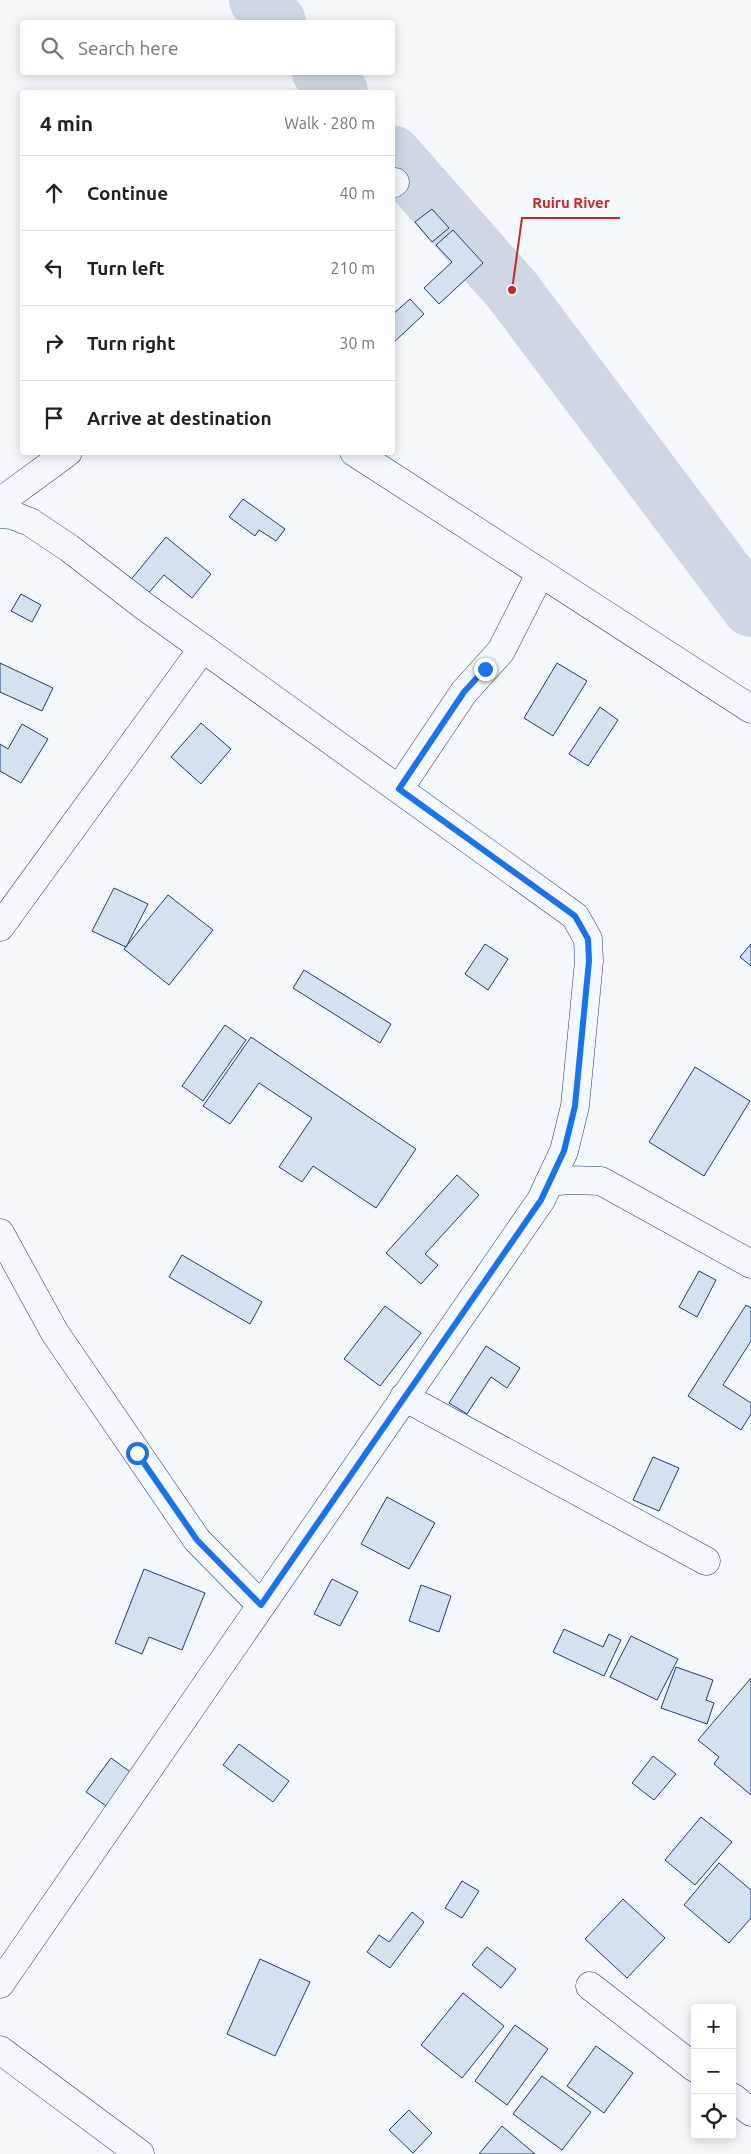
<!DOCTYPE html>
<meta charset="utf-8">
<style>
:root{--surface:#fff;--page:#f2f2f2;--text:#202124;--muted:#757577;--line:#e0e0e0}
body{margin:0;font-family:Ubuntu,sans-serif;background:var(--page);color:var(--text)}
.controls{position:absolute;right:15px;bottom:15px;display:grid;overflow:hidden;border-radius:5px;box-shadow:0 2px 12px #0003}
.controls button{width:45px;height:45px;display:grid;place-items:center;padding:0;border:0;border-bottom:1px solid var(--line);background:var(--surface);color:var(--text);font:25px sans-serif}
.stop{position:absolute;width:15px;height:15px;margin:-11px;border:4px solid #1a73e8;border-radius:50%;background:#fff}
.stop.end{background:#1a73e8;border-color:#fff;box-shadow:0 1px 5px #0008}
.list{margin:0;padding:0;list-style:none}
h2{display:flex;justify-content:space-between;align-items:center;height:65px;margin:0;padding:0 20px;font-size:21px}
h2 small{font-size:16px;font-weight:400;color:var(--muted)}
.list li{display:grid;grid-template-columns:32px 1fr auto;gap:15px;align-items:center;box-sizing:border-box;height:75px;padding:0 20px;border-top:1px solid var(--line)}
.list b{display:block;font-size:19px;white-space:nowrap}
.list em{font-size:16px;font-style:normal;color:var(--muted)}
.icon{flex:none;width:28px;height:28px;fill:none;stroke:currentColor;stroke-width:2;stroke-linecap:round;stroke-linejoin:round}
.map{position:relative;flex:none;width:751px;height:2154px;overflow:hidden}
.search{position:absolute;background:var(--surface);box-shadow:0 2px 12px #0003;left:20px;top:20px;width:375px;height:55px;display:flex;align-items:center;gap:12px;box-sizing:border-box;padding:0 18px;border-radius:5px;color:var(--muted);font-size:19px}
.panel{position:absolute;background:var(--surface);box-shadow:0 2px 12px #0003;left:20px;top:90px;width:375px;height:365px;border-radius:5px}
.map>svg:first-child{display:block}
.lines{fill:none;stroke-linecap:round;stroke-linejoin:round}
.river{stroke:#cfd7e4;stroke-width:58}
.building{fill:#d5e0f0;stroke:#1d3f73}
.street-casing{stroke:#1d3f73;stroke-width:29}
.street{stroke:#f4f7fb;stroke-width:28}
.route{stroke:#1a73e8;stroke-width:6}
.leader{fill:none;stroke:#c62828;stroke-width:2}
.callout-dot{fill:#c62828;stroke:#f4f7fb;stroke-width:2}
.callout-label{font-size:15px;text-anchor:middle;font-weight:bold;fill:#c62828;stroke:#f4f7fb;stroke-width:4;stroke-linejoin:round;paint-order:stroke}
</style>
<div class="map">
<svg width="751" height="2154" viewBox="0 0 751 2154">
<rect width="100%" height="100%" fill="#f4f7fb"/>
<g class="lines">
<!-- river -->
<path class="river" d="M 258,0 L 277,22
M 321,72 L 339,92
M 392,154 L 512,290 L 751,608"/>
</g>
<!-- building -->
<path class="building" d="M 432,209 L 449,228 L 432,242 L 415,222 Z
M 453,230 L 483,263 L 439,304 L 424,288 L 452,262 L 436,245 Z
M 410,299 L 424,314 L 392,344 L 392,315 Z
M 243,499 L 285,529 L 276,541 L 259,530 L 255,536 L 229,517 Z
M 166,537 L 211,574 L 192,598 L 164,575 L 146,596 L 129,582 Z
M 21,594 L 41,605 L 32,622 L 11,611 Z
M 0,663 L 53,688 L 42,711 L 0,692 Z
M 557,663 L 587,681 L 553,736 L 524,718 Z
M 600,707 L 618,720 L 588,766 L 569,754 Z
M 201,723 L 231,749 L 201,784 L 171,757 Z
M 22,724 L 48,739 L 21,783 L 0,771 L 0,744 L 8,749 Z
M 114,888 L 148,904 L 126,947 L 92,931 Z
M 168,895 L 213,930 L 169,985 L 124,949 Z
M 485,944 L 508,959 L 488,990 L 465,974 Z
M 751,944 L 751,966 L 740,957 Z
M 304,970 L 391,1024 L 380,1043 L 293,988 Z
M 225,1025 L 246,1040 L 203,1101 L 182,1086 Z
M 251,1037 L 416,1149 L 376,1208 L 313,1166 L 302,1182 L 279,1167 L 312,1118 L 259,1083 L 230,1124 L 203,1106 Z
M 695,1067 L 750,1101 L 704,1176 L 649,1142 Z
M 457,1175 L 479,1195 L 425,1254 L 438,1265 L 421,1284 L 386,1253 Z
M 182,1255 L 262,1302 L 250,1324 L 169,1277 Z
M 699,1271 L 716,1280 L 697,1317 L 679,1307 Z
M 746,1305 L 751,1308 L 751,1341 L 723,1385 L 751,1403 L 751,1414 L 741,1430 L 688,1396 Z
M 385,1306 L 421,1333 L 380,1386 L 344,1359 Z
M 486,1346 L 520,1368 L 507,1388 L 491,1377 L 467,1414 L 449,1403 Z
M 653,1457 L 679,1468 L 659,1511 L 633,1500 Z
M 387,1497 L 435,1523 L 409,1569 L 361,1544 Z
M 144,1569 L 205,1593 L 182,1650 L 149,1637 L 142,1654 L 115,1643 Z
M 332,1579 L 358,1592 L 340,1626 L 314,1614 Z
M 421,1585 L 451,1596 L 439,1632 L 409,1621 Z
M 564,1629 L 603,1647 L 609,1634 L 621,1640 L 604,1676 L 553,1652 Z
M 631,1636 L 678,1659 L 657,1700 L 610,1677 Z
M 676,1667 L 713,1680 L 706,1700 L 714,1703 L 707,1724 L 661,1708 Z
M 751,1678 L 751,1795 L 714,1764 L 719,1757 L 698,1740 Z
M 239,1744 L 289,1781 L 273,1802 L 223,1765 Z
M 653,1756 L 676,1774 L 654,1800 L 632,1783 Z
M 111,1758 L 136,1776 L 112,1810 L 86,1792 Z
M 701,1817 L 732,1842 L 695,1885 L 665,1860 Z
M 719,1863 L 751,1890 L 751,1918 L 729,1943 L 684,1905 Z
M 462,1881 L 479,1891 L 462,1918 L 445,1908 Z
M 623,1899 L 665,1938 L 627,1978 L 585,1939 Z
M 412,1912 L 424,1922 L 390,1968 L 367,1952 L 379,1935 L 389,1942 Z
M 487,1947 L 516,1969 L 501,1988 L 472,1965 Z
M 260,1959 L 310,1982 L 275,2056 L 227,2034 Z
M 463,1993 L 504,2026 L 462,2078 L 421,2045 Z
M 515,2025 L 548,2049 L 507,2105 L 475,2081 Z
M 596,2046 L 633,2073 L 604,2113 L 567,2086 Z
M 542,2076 L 591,2112 L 562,2150 L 513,2114 Z
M 409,2110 L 432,2133 L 413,2153 L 389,2130 Z
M 502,2126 L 535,2154 L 479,2154 Z"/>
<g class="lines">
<!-- street casing -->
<g class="street-casing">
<path id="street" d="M 392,184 L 395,182
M 354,452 L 751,709
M 0,502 L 68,452
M 0,514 L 12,515 L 30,522 L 69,548 L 144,606 L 575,916 L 588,939 L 589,961 L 575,1106 L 564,1151 L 541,1200 L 0,1984
M 399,789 L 464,692 L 501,651 L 540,574
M 0,927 L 203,648
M 549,1182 L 568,1180 L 601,1181 L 751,1264
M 0,1233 L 55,1333 L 197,1540 L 261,1605
M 404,1397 L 706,1561
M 590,1986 L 695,2068
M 0,2050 L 140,2154
M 732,2097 L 751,2112"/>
</g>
<!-- street -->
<use href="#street" class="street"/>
</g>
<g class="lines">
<!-- route -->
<path class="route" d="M 137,1453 L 197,1540 L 261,1605 L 541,1200 L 564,1151 L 575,1106 L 589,961 L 588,939 L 575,916 L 399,789 L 464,692 L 485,669"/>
</g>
<!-- callouts -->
<path class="leader" d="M512 290L522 218H620"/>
<circle class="callout-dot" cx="512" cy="290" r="5"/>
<g class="callout-label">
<text x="571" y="208">Ruiru River</text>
</g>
</svg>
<div class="controls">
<button>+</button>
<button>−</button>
<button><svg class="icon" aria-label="locate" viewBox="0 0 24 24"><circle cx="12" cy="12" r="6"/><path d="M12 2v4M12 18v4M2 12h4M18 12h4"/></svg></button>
</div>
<div class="stop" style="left:137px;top:1453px"></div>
<div class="stop end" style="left:485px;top:669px"></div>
<div class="search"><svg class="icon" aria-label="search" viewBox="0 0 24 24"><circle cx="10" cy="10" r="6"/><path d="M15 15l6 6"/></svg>Search here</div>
<section class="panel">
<h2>4 min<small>Walk · 280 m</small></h2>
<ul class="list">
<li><svg class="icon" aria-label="ahead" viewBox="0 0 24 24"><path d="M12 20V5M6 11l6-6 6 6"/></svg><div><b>Continue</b></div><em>40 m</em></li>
<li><svg class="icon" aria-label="left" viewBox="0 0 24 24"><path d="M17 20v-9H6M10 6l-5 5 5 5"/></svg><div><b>Turn left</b></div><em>210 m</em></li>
<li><svg class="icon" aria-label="right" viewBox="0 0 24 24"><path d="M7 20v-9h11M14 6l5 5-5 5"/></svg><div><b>Turn right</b></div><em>30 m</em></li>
<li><svg class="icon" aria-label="arrive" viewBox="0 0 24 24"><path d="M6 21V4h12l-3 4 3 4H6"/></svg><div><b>Arrive at destination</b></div></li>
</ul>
</section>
</div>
